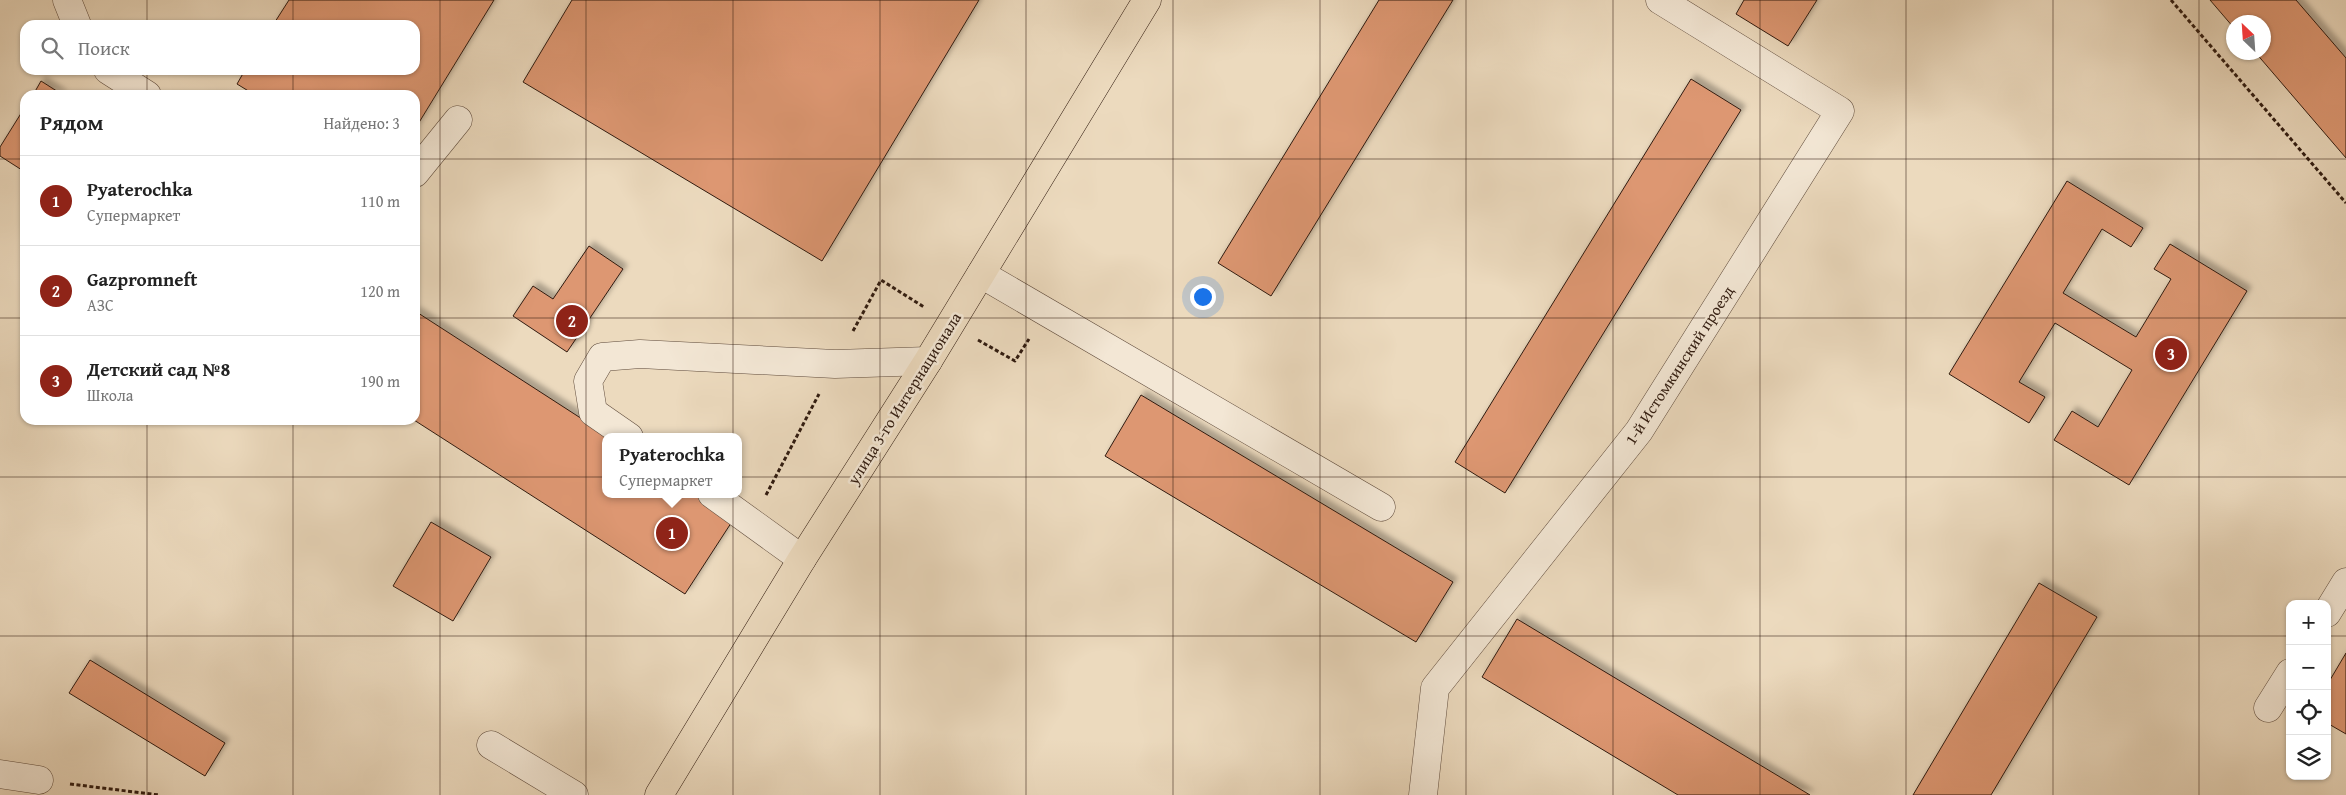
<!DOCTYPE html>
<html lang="ru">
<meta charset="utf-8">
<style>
:root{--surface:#fff;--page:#f2f2f2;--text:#222;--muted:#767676;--line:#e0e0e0;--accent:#8f2418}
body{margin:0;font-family:"Gentium Book Plus",serif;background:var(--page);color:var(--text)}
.controls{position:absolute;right:15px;bottom:15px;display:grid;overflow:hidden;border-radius:10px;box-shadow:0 1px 4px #0004}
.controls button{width:45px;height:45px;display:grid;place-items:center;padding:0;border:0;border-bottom:1px solid var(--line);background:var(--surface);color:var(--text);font:25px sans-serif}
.compass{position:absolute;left:2226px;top:15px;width:45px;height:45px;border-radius:50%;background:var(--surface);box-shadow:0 1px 4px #0004;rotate:335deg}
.you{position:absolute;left:1202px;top:296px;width:18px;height:18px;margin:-12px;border:4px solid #fff;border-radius:50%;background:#1a73e8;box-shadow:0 0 0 8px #1a73e833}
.badge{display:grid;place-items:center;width:32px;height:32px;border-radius:50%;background:var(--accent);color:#fff;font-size:16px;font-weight:700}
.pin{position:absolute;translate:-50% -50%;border:2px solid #fff;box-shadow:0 1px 5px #0006}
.popup{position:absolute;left:602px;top:433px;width:140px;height:65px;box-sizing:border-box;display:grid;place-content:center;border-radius:10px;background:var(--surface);filter:drop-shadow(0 1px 4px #0005);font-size:16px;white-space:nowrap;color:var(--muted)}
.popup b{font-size:19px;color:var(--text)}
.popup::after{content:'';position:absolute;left:50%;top:100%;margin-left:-10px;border:10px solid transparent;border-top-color:var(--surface)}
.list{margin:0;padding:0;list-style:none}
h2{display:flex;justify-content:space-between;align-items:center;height:65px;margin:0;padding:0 20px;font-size:21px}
h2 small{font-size:16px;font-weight:400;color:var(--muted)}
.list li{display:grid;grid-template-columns:32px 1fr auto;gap:15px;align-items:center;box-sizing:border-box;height:90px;padding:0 20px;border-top:1px solid var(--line)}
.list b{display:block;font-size:19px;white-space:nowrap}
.list p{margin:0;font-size:16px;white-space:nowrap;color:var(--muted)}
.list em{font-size:16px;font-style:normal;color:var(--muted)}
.icon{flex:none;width:28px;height:28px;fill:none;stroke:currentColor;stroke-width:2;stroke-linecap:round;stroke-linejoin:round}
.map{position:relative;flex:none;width:2346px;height:795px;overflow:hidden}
.search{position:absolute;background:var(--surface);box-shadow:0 1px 4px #0004;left:20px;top:20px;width:400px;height:55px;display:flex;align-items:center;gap:12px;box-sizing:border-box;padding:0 18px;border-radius:15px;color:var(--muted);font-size:19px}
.panel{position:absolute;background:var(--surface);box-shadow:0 1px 4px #0004;left:20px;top:90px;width:400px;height:335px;border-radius:15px}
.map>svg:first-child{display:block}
.building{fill:#dd9772;stroke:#301b10;filter:url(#shadow)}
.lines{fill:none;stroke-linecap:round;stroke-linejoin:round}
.minor-casing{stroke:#5f4b3c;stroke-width:29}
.major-casing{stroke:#301b10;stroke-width:29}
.path{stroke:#301b10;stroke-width:3;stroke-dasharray:4 2.5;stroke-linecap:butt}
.minor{stroke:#f3e7d5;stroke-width:28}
.major{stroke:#ecdabe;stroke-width:28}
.grid{fill:none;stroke:#301b10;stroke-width:1;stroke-opacity:0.55}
.labels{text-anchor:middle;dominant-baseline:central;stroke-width:5;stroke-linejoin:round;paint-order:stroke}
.street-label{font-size:16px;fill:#301b10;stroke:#f3e7d5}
</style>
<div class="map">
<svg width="2346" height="795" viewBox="0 0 2346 795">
<defs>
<filter id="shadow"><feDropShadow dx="4.5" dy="-4.5" stdDeviation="2.5" flood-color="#0004"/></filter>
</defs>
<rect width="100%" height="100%" fill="#ecdabe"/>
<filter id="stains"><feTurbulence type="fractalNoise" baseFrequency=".004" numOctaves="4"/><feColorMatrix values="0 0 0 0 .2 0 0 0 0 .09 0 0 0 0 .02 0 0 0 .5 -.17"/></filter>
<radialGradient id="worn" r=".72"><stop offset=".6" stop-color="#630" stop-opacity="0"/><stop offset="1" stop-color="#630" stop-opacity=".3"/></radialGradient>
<!-- building -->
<path class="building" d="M 289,0 L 494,0 L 415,129 L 415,95 L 255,95 L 237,84 L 245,70 L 415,70 L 415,25 L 273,25 Z
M 572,0 L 979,0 L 822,261 L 523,82 Z
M 1379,0 L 1453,0 L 1271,296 L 1218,263 Z
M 1744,0 L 1817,0 L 1788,46 L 1736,14 Z
M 2210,0 L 2296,0 L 2346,58 L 2346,158 L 2255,52 L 2264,52 L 2264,22 L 2234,22 L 2234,28 Z
M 1691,79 L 1741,110 L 1505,493 L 1455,462 Z
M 41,81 L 63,95 L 33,95 Z
M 25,107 L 25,172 L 0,156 L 0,147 Z
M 2067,181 L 2143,228 L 2131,247 L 2102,229 L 2063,293 L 2136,337 L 2171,279 L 2154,269 L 2170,244 L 2247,291 L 2129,485 L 2054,440 L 2072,411 L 2098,427 L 2132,370 L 2055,323 L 2019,382 L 2045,397 L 2029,423 L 1949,374 Z
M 589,246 L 623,269 L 567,352 L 513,316 L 533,286 L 553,299 Z
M 415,311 L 610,437 L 606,437 L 606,494 L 700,494 L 735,517 L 685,594 L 414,420 Z
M 1141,395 L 1453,582 L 1416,642 L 1105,456 Z
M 431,522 L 491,557 L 453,621 L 393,586 Z
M 2039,583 L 2097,617 L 1991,795 L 1913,795 Z
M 1517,619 L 1810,795 L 1678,795 L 1482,677 Z
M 2346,653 L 2346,734 L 2327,723 L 2327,685 Z
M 90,660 L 225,743 L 205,776 L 69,693 Z"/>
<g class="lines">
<!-- minor casing -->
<g class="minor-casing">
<path id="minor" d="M 67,0 L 77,25
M 108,70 L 147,95
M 415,173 L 458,120
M 981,274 L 1381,507
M 629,437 L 593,412 L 588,381 L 602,357 L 640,354 L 835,364 L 928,361
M 712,494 L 802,559
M 2327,613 L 2346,582
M 2268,708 L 2290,673
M 491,745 L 574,795
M 0,774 L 39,780
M 1423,795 L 1435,688 L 1639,431 L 1840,111 L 1660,0"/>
</g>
<!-- major casing -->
<g class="major-casing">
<path id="major" d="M 659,795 L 802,559 L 928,361 L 1147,0"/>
</g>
<!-- path -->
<path class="path" d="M 2171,0 L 2346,203
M 853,331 L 881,280 L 924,307
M 978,340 L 1015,361 L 1029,339
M 766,495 L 819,394
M 70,784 L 159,795"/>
<!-- minor -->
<use href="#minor" class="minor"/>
<!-- major -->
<use href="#major" class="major"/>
</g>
<!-- grid -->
<path class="grid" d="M 147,0 L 147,25M 293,0 L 293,25M 440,0 L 440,795M 586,0 L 586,795M 733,0 L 733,795M 880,0 L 880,795M 1026,0 L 1026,795M 1173,0 L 1173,795M 1320,0 L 1320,795M 1466,0 L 1466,795M 1613,0 L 1613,795M 1760,0 L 1760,795M 1906,0 L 1906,795M 2053,0 L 2053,795M 2199,0 L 2199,795M 147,70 L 147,95M 293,70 L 293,95M 0,159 L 25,159M 415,159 L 2346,159M 0,318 L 25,318M 415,318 L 2346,318M 147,420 L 147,795M 293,420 L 293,795M 0,477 L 2346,477M 0,636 L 2290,636M 2327,636 L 2346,636"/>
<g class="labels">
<!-- street labels -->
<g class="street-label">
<text transform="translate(1679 365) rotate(-57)">1-й Истомкинский проезд</text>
<text transform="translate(904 398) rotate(-58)">улица 3-го Интернационала</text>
</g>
</g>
<rect width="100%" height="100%" filter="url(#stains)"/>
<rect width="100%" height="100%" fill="url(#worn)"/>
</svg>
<div class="controls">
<button>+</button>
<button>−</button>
<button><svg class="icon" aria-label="locate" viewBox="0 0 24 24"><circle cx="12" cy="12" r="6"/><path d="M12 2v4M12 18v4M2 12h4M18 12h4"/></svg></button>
<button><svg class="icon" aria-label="layers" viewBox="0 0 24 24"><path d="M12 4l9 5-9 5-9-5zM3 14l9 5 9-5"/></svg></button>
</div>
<svg class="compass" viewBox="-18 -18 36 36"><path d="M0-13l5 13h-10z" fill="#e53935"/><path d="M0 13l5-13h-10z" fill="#767676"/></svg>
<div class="you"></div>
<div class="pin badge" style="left:672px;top:533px">1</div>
<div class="popup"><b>Pyaterochka</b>Супермаркет</div>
<div class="pin badge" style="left:572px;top:321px">2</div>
<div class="pin badge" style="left:2171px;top:354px">3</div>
<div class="search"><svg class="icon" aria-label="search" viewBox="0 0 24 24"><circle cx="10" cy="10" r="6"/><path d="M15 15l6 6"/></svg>Поиск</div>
<section class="panel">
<h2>Рядом<small>Найдено: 3</small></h2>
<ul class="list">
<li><span class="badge">1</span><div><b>Pyaterochka</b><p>Супермаркет</p></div><em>110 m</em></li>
<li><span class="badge">2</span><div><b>Gazpromneft</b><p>АЗС</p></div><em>120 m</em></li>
<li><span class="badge">3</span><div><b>Детский сад №8</b><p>Школа</p></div><em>190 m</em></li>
</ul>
</section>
</div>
